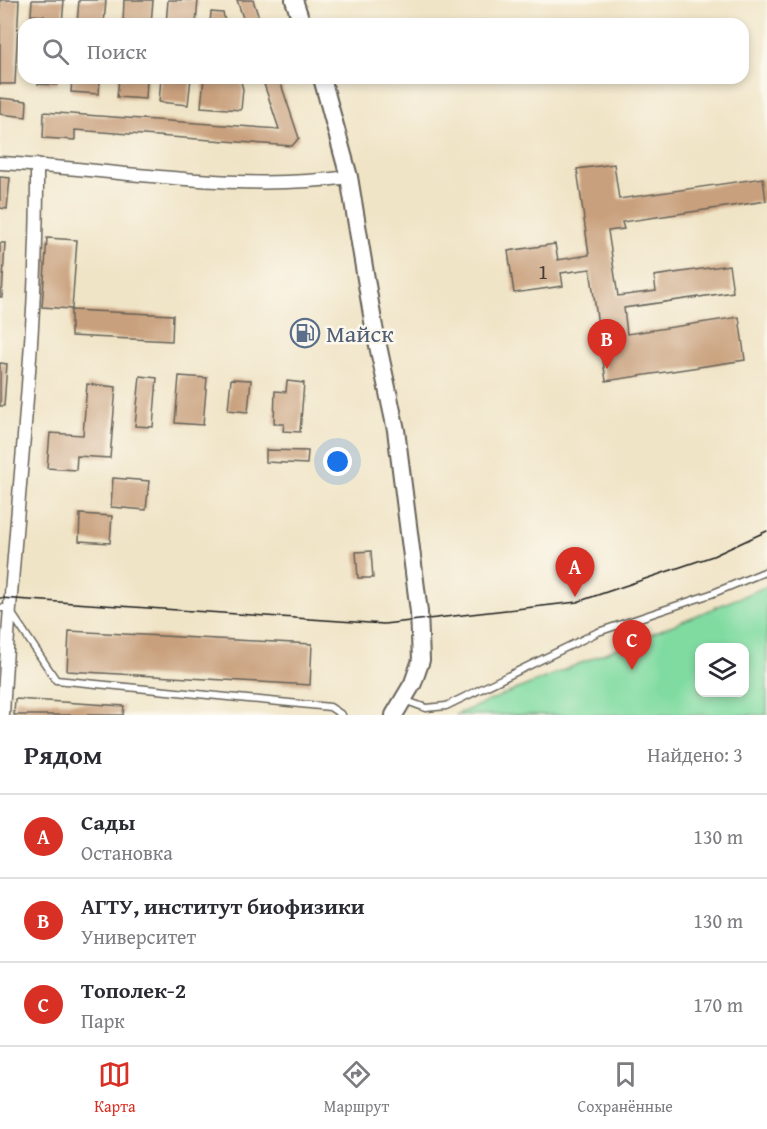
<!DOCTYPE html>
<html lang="ru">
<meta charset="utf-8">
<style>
:root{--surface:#fff;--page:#f2f2f3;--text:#2b2b33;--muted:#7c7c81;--line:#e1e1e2;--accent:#d93025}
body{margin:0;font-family:"Gentium Book Plus",serif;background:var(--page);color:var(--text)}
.controls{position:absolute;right:18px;bottom:18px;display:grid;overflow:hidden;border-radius:12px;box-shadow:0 3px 9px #0003}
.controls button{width:54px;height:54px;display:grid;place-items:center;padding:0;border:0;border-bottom:2px solid var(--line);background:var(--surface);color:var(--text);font:30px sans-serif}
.you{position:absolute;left:338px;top:462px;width:21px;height:21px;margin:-15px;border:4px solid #fff;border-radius:50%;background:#1a73e8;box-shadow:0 0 0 9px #1a73e833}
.badge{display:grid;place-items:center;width:39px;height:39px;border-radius:50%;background:var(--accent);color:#fff;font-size:20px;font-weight:700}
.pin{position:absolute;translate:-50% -50px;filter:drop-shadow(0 2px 3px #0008)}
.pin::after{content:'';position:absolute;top:32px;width:21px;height:18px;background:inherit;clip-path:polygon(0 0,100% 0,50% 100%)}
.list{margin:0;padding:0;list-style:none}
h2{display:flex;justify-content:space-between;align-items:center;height:78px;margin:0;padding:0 24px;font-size:26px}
h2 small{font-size:20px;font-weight:400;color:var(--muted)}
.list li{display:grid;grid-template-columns:39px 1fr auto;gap:18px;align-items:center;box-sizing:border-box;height:84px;padding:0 24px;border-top:2px solid var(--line)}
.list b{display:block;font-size:22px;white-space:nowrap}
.list p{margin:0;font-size:20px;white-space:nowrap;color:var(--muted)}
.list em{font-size:20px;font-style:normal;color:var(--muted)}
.icon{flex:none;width:33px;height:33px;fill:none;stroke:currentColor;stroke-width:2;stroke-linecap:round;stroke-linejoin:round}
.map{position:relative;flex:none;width:767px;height:715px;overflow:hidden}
.search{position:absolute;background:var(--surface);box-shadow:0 3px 9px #0003;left:18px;right:18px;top:18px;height:66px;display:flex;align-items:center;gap:15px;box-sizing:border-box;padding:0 21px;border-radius:18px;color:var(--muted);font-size:22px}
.sheet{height:330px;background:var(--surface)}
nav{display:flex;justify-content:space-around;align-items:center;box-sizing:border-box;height:84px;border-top:2px solid var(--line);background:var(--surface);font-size:16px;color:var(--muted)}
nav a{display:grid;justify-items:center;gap:3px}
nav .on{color:var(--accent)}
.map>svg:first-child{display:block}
.green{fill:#80dba1;stroke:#4e7c5e;stroke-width:1.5;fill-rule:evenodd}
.building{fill:#c9a07d}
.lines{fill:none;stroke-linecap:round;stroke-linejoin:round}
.lane-casing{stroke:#666258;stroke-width:9}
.street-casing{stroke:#666258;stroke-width:15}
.secondary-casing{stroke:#666258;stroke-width:20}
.lane{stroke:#fff;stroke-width:6}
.street{stroke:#fff;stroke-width:12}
.secondary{stroke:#fff;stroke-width:16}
.tram{stroke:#1c1c1c;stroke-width:1.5}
.labels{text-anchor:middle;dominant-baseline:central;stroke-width:5;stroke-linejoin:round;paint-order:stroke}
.number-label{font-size:21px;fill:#473d34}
.service-label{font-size:24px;fill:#4e5e75;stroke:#fbf7ec;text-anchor:start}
</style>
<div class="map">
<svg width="767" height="715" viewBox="0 0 767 715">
<rect width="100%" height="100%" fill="#fbf7ec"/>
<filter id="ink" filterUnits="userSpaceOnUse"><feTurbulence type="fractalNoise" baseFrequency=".0167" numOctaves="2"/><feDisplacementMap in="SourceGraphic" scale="12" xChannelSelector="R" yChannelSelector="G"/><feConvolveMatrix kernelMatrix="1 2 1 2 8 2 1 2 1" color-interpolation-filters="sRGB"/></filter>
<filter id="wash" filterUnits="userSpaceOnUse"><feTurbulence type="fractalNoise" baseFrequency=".008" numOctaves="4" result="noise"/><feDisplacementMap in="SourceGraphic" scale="24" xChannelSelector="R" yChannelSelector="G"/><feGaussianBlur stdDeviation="1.35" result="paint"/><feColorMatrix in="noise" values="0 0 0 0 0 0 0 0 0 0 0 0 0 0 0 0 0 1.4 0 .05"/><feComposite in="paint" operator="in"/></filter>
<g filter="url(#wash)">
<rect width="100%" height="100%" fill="#f0e4c6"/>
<!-- green -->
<path class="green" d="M 767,586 L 767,715 L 455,715 ZM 700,648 L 744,648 L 744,692 L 700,692 Z"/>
<g id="blocks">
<!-- building -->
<path class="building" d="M 0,0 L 19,0 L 15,84 L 0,84 Z
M 32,0 L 64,0 L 62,24 L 43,24 L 44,16 L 31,15 Z
M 79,0 L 106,0 L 104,24 L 77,24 Z
M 124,0 L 153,0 L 151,24 L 123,24 Z
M 168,0 L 198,0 L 196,24 L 166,24 Z
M 237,0 L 253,0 L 261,24 L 245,24 Z
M 211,12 L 223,13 L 226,24 L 210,24 Z
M 39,78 L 58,78 L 57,85 L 38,84 Z
M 72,78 L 100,78 L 99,94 L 71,92 Z
M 119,78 L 147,78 L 146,99 L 117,97 Z
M 161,78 L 191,78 L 188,105 L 159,102 Z
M 204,78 L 240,78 L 243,89 L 241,110 L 201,107 Z
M 262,78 L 279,78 L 299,138 L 292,146 L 75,130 L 75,140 L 43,138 L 44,112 L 279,129 Z
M 0,98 L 27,101 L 26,117 L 0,114 Z
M 614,164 L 619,199 L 763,178 L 766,201 L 622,222 L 624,229 L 608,231 L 618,296 L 656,291 L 654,276 L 729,265 L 733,292 L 624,308 L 627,334 L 739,317 L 745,360 L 606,381 L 590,269 L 561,273 L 563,286 L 514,293 L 508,251 L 555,244 L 558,260 L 589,255 L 577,169 Z
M 0,177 L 10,178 L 7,209 L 0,208 Z
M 47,238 L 77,240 L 72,309 L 42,307 Z
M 0,243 L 5,243 L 2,297 L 0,297 Z
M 71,310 L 173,315 L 172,341 L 71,336 Z
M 0,363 L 7,364 L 4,406 L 0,406 Z
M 140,376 L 157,378 L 153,427 L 135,426 Z
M 179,376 L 207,378 L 203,425 L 175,423 Z
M 231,379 L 251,380 L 248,412 L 228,410 Z
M 287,381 L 304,383 L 300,432 L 283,431 L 284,424 L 274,424 L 275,391 L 286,392 Z
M 87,384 L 116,387 L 110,458 L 77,456 L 76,470 L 47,468 L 50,433 L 83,435 Z
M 266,450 L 308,451 L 307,464 L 266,462 Z
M 113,478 L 149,481 L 146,510 L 111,507 Z
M 80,514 L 112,516 L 110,543 L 79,541 Z
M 371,551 L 373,578 L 358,578 L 356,552 Z
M 69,631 L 312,644 L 310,685 L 67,671 Z
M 15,699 L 124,706 L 123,715 L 14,715 Z"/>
</g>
</g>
<g filter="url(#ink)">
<use href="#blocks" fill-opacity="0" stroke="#666258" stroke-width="1.5"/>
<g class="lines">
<!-- lane casing -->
<g class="lane-casing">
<path id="lane" d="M 0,608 L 8,608 L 56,680 L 330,707 L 342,715
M 404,700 L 426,708 L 446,706 L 598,632 L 711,594 L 767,571"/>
</g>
<!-- street casing -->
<g class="street-casing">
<path id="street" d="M 0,163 C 117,169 232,193 349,177
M 3,715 C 12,531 38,349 37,165"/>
</g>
<!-- secondary casing -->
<g class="secondary-casing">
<path id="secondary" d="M 294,0 L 302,24
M 322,78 L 349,177 L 374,327 L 396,430 L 419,612 L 421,660 L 413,683 L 394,715"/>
</g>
<!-- lane -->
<use href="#lane" class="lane"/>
<!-- street -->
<use href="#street" class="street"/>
<!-- secondary -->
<use href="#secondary" class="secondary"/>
<!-- tram -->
<path class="tram" d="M 0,598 L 384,624 L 577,602 L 713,556 L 767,531"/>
</g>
</g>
<!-- icons -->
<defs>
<g id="fuel-ring" transform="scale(1.5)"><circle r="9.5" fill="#fbf7ec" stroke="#5c6f8a" stroke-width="1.5"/><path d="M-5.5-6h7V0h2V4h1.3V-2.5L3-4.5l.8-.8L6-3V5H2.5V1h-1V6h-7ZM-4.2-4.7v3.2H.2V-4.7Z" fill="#5c6f8a"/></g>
</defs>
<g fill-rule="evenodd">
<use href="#fuel-ring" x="305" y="333"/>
</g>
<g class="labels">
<!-- number labels -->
<g class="number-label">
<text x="543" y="271">1</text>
</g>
<!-- service labels -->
<g class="service-label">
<text x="326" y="333">Майск</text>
</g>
</g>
</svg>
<div class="controls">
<button><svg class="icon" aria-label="layers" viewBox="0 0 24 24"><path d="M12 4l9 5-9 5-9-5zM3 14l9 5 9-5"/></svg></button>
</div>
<div class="you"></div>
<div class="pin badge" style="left:575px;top:597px">A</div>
<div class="pin badge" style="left:607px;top:369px">B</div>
<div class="pin badge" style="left:632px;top:670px">C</div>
<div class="search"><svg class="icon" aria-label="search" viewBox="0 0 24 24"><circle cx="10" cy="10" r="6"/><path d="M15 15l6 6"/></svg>Поиск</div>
</div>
<section class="sheet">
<h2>Рядом<small>Найдено: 3</small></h2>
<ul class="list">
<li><span class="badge">A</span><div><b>Сады</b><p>Остановка</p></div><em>130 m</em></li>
<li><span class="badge">B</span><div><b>АГТУ, институт биофизики</b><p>Университет</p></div><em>130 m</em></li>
<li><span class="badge">C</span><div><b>Тополек-2</b><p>Парк</p></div><em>170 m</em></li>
</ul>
</section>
<nav>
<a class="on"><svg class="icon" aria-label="map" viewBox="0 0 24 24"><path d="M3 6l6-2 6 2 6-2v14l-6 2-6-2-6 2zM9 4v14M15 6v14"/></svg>Карта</a>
<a><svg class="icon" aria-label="directions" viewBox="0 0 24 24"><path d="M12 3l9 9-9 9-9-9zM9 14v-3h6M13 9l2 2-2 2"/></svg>Маршрут</a>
<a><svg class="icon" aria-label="saved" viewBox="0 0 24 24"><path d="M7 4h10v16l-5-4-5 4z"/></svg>Сохранённые</a>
</nav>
